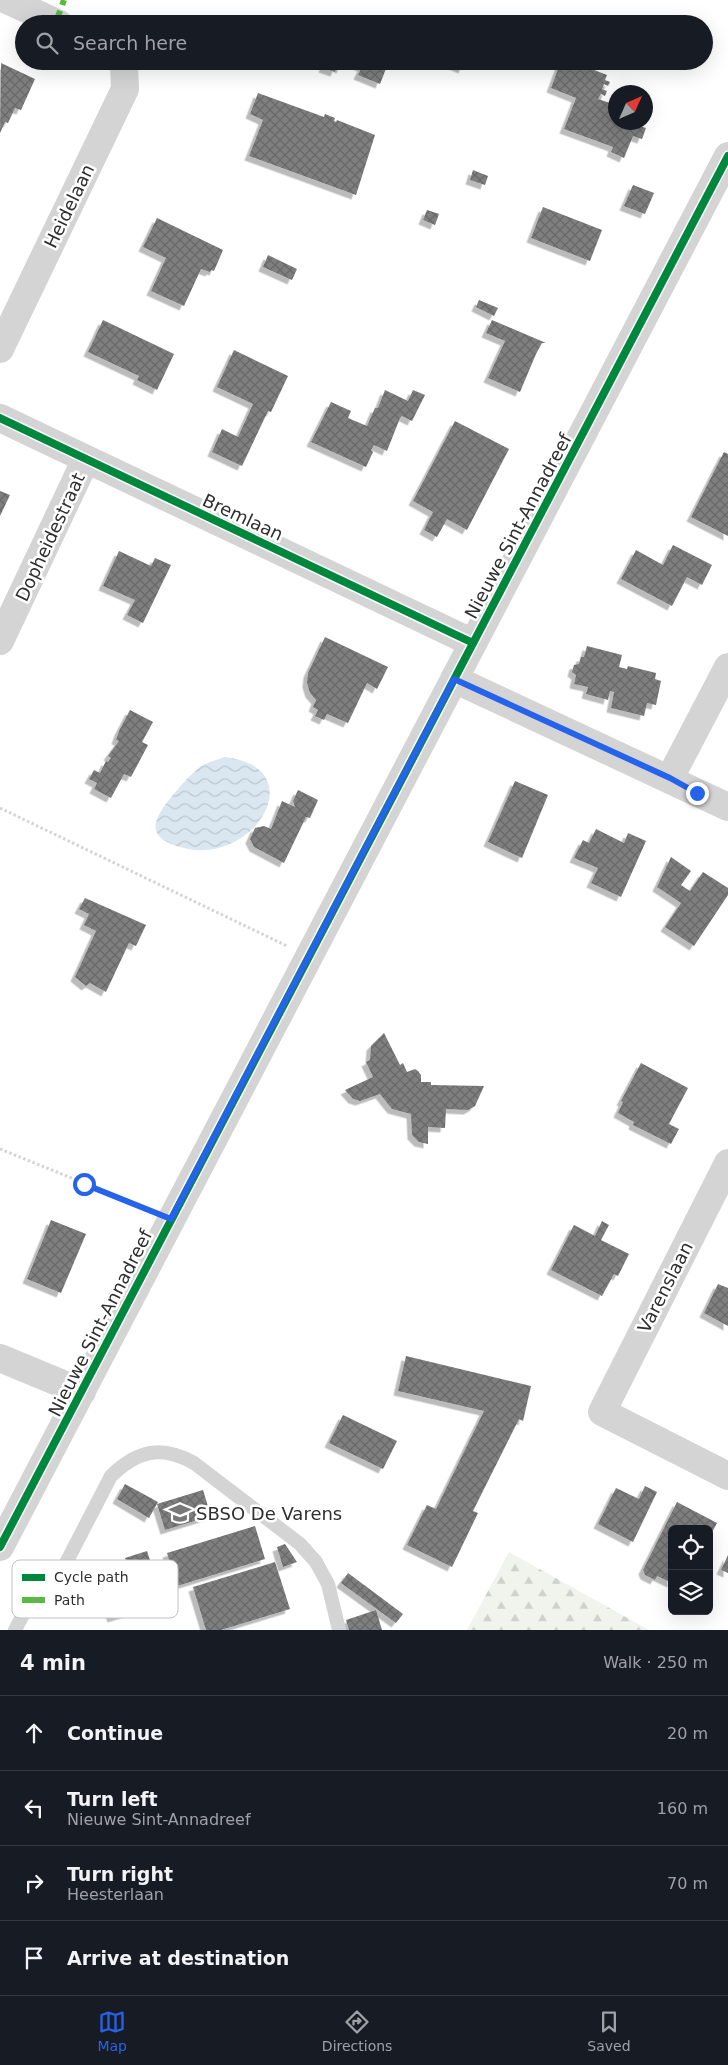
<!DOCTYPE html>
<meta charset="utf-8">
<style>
:root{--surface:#171b24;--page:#242831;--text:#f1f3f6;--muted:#9ea1a6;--line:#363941;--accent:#2563eb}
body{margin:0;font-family:"DejaVu Sans",sans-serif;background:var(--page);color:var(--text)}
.controls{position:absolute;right:15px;bottom:15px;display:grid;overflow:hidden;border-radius:8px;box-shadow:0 5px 20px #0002}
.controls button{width:45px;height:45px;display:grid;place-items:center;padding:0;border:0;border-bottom:1px solid var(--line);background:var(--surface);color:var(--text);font:25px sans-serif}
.compass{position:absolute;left:608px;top:85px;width:45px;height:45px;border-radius:50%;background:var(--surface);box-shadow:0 5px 20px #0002;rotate:45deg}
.stop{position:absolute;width:15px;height:15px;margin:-11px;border:4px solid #2563eb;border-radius:50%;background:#fff}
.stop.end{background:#2563eb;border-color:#fff;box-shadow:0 1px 5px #0008}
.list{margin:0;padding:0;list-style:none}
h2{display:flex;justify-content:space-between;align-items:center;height:65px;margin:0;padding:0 20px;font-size:21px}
h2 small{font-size:16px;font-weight:400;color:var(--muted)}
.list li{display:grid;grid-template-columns:32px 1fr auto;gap:15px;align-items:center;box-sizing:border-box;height:75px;padding:0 20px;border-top:1px solid var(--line)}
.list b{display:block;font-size:19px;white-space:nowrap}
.list p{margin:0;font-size:16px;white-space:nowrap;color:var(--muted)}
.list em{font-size:16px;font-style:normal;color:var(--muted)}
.icon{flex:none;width:28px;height:28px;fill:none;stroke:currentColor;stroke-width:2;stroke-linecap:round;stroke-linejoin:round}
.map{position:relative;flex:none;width:728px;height:1630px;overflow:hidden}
.search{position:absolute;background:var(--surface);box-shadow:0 5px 20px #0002;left:15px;right:15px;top:15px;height:55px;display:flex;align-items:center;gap:12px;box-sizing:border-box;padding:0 18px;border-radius:28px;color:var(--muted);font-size:19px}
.sheet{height:365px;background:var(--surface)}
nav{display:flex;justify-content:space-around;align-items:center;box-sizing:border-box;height:70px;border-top:1px solid var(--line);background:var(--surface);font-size:14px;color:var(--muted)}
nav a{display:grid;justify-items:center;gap:2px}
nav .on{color:var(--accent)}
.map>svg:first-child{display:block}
.forest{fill:url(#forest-firs)}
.water{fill:url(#water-waves)}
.building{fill:url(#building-cross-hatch);filter:url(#shadow)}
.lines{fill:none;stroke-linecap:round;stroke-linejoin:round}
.path{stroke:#d4d4d4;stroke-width:3;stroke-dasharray:2.5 2.5;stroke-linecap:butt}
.service{stroke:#d4d4d4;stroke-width:14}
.minor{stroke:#d4d4d4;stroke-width:28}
.quiet{stroke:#58b947;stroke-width:6;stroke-dasharray:12 6;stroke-linecap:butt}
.cycleway-casing{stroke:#fff;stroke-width:11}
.cycleway{stroke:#00873e;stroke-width:8}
.route{stroke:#2563eb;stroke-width:6}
.labels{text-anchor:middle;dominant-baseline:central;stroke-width:5;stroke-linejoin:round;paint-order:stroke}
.street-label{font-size:18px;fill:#2f2f2f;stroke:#fff}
.poi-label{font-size:18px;fill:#2f2f2f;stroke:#fff;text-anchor:start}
.key{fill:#fff;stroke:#c1c1c1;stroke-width:1}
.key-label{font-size:14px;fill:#2f2f2f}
</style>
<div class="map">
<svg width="728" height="1630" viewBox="0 0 728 1630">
<defs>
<pattern id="forest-firs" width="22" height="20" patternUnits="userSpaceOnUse" patternTransform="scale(1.25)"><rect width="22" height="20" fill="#f0f4ed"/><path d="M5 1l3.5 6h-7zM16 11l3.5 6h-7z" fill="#ced2cc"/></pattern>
<pattern id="water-waves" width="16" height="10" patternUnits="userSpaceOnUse" patternTransform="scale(1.25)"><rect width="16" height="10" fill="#dbe7f0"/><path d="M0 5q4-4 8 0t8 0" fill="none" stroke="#bcc6ce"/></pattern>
<pattern id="building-cross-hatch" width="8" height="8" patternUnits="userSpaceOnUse" patternTransform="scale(1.25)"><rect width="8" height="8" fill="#7f7f7f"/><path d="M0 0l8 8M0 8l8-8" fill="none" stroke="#686868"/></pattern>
<filter id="shadow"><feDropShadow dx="-4.5" dy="4.5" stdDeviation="0" flood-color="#0004"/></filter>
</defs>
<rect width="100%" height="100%" fill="#fff"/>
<!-- forest -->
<path class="forest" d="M 509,1552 L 649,1630 L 467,1630 Z"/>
<!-- water -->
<path class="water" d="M 225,757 C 312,767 257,862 188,849 C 146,840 149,823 173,795 C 181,785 190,775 200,767 C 207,762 217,760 225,757 Z"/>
<!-- building -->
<path class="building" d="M 333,15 L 354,24 L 329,24 Z
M 516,15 L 539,23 L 539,24 L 513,24 Z
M 326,61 L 344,61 L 341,69 L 337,67 L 335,72 L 323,68 Z
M 347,61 L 389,61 L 380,84 L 358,75 L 362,67 Z
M 444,61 L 466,61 L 463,69 Z
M 561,61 L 571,61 L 607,75 L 605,80 L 610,82 L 608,86 L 604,84 L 602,89 L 607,91 L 605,96 L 601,94 L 598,99 L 616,105 L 616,122 L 638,122 L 637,125 L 646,128 L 642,139 L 633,136 L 624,158 L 611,152 L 613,147 L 564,129 L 576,98 L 551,88 Z
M 1,63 L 35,79 L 21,110 L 15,108 L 8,123 L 5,122 L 0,133 Z
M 258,93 L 324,117 L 325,114 L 335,118 L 334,121 L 336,122 L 337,120 L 375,135 L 356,195 L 249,156 L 263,120 L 250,114 Z
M 473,170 L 488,176 L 485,185 L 470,180 Z
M 633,185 L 654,193 L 645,214 L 624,206 Z
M 543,207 L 602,230 L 590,261 L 531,238 Z
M 427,210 L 439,214 L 435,225 L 423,220 Z
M 157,218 L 223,250 L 214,271 L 211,270 L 210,272 L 201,269 L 184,306 L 151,291 L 166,258 L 143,247 Z
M 268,255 L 297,269 L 292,280 L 263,267 Z
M 479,300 L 498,308 L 494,316 L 476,307 Z
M 103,320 L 174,354 L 157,390 L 137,380 L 139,376 L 88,352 Z
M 492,320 L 546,343 L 542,343 L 536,354 L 520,392 L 488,378 L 505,341 L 486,333 Z
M 234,350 L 288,376 L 271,412 L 268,411 L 242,466 L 212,452 L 222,429 L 238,437 L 253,404 L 217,387 Z
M 385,390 L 408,401 L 413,390 L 425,395 L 412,421 L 402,416 L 400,418 L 387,451 L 374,445 L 371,450 L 373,452 L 366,467 L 311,442 L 331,402 L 351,411 L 348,418 L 367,426 L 375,408 L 378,408 Z
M 455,421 L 509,449 L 467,530 L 447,519 L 437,537 L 424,530 L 433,512 L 413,501 Z
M 724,452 L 728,454 L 728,536 L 691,517 Z
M 0,491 L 10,495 L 0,516 Z
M 673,545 L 712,565 L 702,585 L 687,577 L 672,606 L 621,579 L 636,550 L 663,565 Z
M 119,551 L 151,566 L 155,558 L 171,565 L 143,623 L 127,615 L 135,600 L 103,586 Z
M 325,637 L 388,667 L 377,689 L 367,683 L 348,723 L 327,714 L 324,720 L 315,716 L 318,710 L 313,707 L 316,700 L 310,693 L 307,683 L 308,673 Z
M 587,646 L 622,655 L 619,667 L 627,669 L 628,666 L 656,673 L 655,679 L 661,681 L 656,705 L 647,703 L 644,716 L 611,708 L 614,692 L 610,691 L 608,700 L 586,694 L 588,687 L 574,684 L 576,675 L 572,672 L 574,665 L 579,664 L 581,657 L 584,657 Z
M 130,710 L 153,722 L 142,742 L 148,745 L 131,777 L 124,774 L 111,798 L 94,789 L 97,783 L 89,779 L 94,770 L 100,773 L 106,761 L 108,762 L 111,758 L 108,756 L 119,741 L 116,740 L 119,731 Z
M 515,781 L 548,795 L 522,858 L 488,842 Z
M 298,790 L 318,800 L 310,818 L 306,817 L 284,863 L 254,847 L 250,839 L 255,828 L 264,826 L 271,829 L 282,801 L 295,807 L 293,801 Z
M 596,829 L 624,843 L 628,833 L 646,841 L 621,897 L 591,883 L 598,868 L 574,858 L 583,840 L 589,843 Z
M 671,857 L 691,871 L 681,885 L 690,891 L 703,872 L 728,888 L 728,895 L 694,946 L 665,927 L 681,903 L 657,887 Z
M 85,898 L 146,925 L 136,946 L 129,943 L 106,992 L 90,983 L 86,986 L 75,977 L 96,931 L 84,925 L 89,914 L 79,909 Z
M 384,1033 L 400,1065 L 403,1063 L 407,1072 L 415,1069 L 418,1071 L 421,1075 L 421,1082 L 431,1082 L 431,1085 L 484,1086 L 475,1106 L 468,1110 L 446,1109 L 445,1128 L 428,1127 L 428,1144 L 419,1142 L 412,1135 L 411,1114 L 392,1109 L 380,1094 L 360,1101 L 353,1099 L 345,1090 L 373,1077 L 366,1062 L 370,1060 L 371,1046 Z
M 641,1063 L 688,1088 L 669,1124 L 679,1129 L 671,1144 L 633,1125 L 634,1122 L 618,1113 L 623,1102 L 621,1101 Z
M 51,1220 L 86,1234 L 61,1293 L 27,1279 Z
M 602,1221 L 609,1225 L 601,1240 L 629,1254 L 618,1276 L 614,1274 L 602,1296 L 551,1270 L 574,1225 L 595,1236 Z
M 718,1284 L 728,1288 L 728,1326 L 704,1313 Z
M 406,1356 L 531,1386 L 523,1421 L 519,1419 L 473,1511 L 478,1513 L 452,1567 L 407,1545 L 427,1505 L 436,1509 L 484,1411 L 398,1391 Z
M 343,1415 L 397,1441 L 383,1469 L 329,1443 Z
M 125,1484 L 158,1502 L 149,1518 L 117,1499 Z
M 645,1486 L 657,1492 L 633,1542 L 598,1524 L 616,1488 L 639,1499 Z
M 203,1490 L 211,1516 L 165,1530 L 157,1504 Z
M 677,1502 L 717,1523 L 709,1538 L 709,1529 L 672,1529 L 672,1583 L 657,1576 L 655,1580 L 645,1575 L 643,1570 Z
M 255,1526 L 265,1559 L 177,1586 L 167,1553 Z
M 285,1544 L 297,1562 L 283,1567 L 277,1547 Z
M 147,1551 L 158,1585 L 135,1592 L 125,1558 Z
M 728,1555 L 728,1573 L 721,1570 Z
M 275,1562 L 290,1609 L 221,1630 L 206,1630 L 193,1587 Z
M 348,1573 L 403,1614 L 396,1623 L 341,1583 Z
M 124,1576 L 135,1611 L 112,1618 L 101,1583 Z
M 376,1610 L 382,1630 L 349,1630 L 346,1620 Z"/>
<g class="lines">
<!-- path -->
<path class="path" d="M 0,808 L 287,946
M 0,1149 L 148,1209"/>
<!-- service -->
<path class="service" d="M 15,1630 L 24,1613 L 52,1590 L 111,1476 C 138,1450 161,1445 194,1463 L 300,1544 L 316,1562 L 328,1584 L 339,1630"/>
<!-- minor -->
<path class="minor" d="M 7,0 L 59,24
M 0,349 L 125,89 L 124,65 L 120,61
M 0,418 L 473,643
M 0,641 L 86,459
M 454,679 L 728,807
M 670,778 L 728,667
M 728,1163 L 602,1412 L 728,1476
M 0,1358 L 82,1392
M 0,1547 L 728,156"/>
<!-- quiet -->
<path class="quiet" d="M 56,22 L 64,0"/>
<!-- cycleway casing -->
<g class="cycleway-casing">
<path id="cycleway" d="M 0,418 L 473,643
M 0,1547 L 728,156"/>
</g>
<!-- cycleway -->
<use href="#cycleway" class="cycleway"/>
</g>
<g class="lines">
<!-- route -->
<path class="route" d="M 84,1184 L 171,1219 L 454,679 L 670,778 L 697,793"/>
</g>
<!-- icons -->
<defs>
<g id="school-bare" transform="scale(1.725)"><path d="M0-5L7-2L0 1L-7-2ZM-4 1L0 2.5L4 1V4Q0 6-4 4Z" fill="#787878" stroke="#fff" stroke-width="2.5" paint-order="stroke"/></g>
</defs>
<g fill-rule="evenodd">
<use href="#school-bare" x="180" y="1513"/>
</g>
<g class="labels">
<!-- street labels -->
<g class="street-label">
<text transform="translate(69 206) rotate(-64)">Heidelaan</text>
<text transform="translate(243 517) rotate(25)">Bremlaan</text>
<text transform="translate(518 526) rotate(-62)">Nieuwe Sint-Annadreef</text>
<text transform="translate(50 537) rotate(-65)">Dopheidestraat</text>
<text transform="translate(665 1287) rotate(-63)">Varenslaan</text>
<text transform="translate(100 1323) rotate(-63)">Nieuwe Sint-Annadreef</text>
</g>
<!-- poi labels -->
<g class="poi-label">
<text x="196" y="1513">SBSO De Varens</text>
</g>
</g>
<!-- legend -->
<rect x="12" y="1560" width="166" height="58" rx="8" class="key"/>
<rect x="22" y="1574" width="23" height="7" fill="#00873e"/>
<rect x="22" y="1597" width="23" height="6" fill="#58b947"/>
<g class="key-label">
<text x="54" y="1582">Cycle path</text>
<text x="54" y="1605">Path</text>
</g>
</svg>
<div class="controls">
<button><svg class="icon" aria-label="locate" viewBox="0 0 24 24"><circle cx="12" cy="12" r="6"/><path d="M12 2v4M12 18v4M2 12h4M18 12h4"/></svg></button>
<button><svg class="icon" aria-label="layers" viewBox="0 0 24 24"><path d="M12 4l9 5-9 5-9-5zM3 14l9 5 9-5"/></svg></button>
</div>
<svg class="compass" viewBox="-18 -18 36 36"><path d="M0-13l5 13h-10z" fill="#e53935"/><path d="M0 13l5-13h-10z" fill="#9ea1a6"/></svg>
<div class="stop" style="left:84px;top:1184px"></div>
<div class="stop end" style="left:697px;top:793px"></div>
<div class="search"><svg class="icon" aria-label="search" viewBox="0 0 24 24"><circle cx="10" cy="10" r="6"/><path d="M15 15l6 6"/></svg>Search here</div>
</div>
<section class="sheet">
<h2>4 min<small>Walk · 250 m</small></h2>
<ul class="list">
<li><svg class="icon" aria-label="ahead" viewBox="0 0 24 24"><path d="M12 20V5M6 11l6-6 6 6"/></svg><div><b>Continue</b></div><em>20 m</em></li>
<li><svg class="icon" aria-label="left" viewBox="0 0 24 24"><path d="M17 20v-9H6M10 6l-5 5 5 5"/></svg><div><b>Turn left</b><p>Nieuwe Sint-Annadreef</p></div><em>160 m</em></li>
<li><svg class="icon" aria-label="right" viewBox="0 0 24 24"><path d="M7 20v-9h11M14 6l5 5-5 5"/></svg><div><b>Turn right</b><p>Heesterlaan</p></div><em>70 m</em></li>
<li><svg class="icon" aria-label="arrive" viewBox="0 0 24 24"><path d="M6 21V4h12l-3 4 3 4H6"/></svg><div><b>Arrive at destination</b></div></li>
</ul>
</section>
<nav>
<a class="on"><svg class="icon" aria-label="map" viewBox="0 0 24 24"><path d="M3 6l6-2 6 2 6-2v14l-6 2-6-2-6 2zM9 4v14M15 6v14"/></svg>Map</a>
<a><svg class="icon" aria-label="directions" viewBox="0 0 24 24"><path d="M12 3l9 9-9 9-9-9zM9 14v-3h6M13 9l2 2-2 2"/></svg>Directions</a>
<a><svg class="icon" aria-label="saved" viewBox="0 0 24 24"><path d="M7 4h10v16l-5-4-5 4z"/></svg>Saved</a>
</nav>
